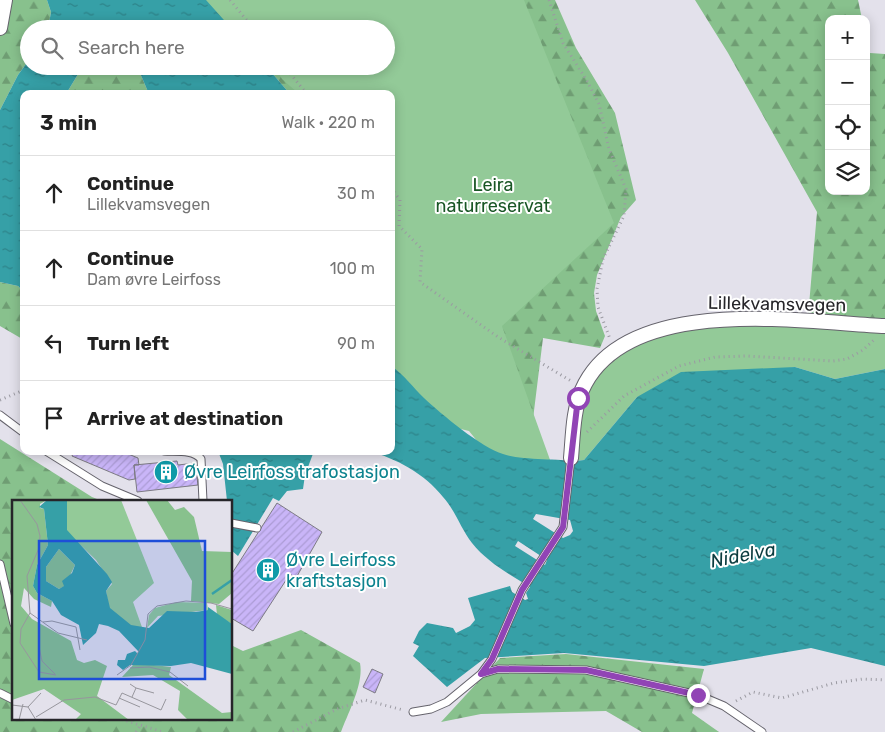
<!DOCTYPE html>
<meta charset="utf-8">
<style>
:root{--surface:#fff;--page:#f6f6f6;--text:#222;--muted:#767676;--line:#e0e0e0}
body{margin:0;font-family:Rubik,sans-serif;background:var(--page);color:var(--text)}
.controls{position:absolute;right:15px;top:15px;display:grid;overflow:hidden;border-radius:10px;box-shadow:0 2px 12px #0003}
.controls button{width:45px;height:45px;display:grid;place-items:center;padding:0;border:0;border-bottom:1px solid var(--line);background:var(--surface);color:var(--text);font:25px sans-serif}
.stop{position:absolute;width:15px;height:15px;margin:-11px;border:4px solid #9144b5;border-radius:50%;background:#fff}
.stop.end{background:#9144b5;border-color:#fff;box-shadow:0 1px 5px #0008}
.list{margin:0;padding:0;list-style:none}
h2{display:flex;justify-content:space-between;align-items:center;height:65px;margin:0;padding:0 20px;font-size:21px}
h2 small{font-size:16px;font-weight:400;color:var(--muted)}
.list li{display:grid;grid-template-columns:32px 1fr auto;gap:15px;align-items:center;box-sizing:border-box;height:75px;padding:0 20px;border-top:1px solid var(--line)}
.list b{display:block;font-size:19px;white-space:nowrap}
.list p{margin:0;font-size:16px;white-space:nowrap;color:var(--muted)}
.list em{font-size:16px;font-style:normal;color:var(--muted)}
.icon{flex:none;width:28px;height:28px;fill:none;stroke:currentColor;stroke-width:2;stroke-linecap:round;stroke-linejoin:round}
.map{position:relative;flex:none;width:885px;height:732px;overflow:hidden}
.search{position:absolute;background:var(--surface);box-shadow:0 2px 12px #0003;left:20px;top:20px;width:375px;height:55px;display:flex;align-items:center;gap:12px;box-sizing:border-box;padding:0 18px;border-radius:28px;color:var(--muted);font-size:19px}
.panel{position:absolute;background:var(--surface);box-shadow:0 2px 12px #0003;left:20px;top:90px;width:375px;height:365px;border-radius:10px}
.map>svg:first-child{display:block}
.forest{fill:url(#forest-firs)}
.park{fill:#93ca98}
.water{fill:url(#water-ripples);fill-rule:evenodd}
.building{fill:url(#building-hatch);stroke:#7d7b84}
.lines{fill:none;stroke-linecap:round;stroke-linejoin:round}
.lane-casing{stroke:#65636c;stroke-width:9}
.street-casing{stroke:#65636c;stroke-width:16}
.path{stroke:#9b9aa2;stroke-width:3;stroke-dasharray:1 4;stroke-linecap:butt}
.lane{stroke:#fff;stroke-width:7}
.street{stroke:#fff;stroke-width:14}
.route{stroke:#9144b5;stroke-width:6}
.labels{text-anchor:middle;dominant-baseline:central;stroke-width:4;stroke-linejoin:round;paint-order:stroke}
.park-label{font-size:18px;fill:#195625;stroke:#fff}
.street-label{font-size:18px;fill:#262529;stroke:#fff}
.culture-label{font-size:18px;fill:#0d838f;stroke:#fff;text-anchor:start}
.water-label{font-size:19px;font-style:italic;fill:#0c3d40;stroke:#fff}
.inset-river{fill:none;stroke:#36a0a7;stroke-width:2.5}
.inset-road{fill:none;stroke:#97969d;stroke-width:1}
.view{fill:#1d4ed8;fill-opacity:0.15;stroke:#1d4ed8;stroke-width:2.5}
.inset-edge{fill:none;stroke:#262529;stroke-width:2.5}
</style>
<div class="map">
<svg width="885" height="732" viewBox="0 0 885 732">
<defs>
<pattern id="forest-firs" width="22" height="20" patternUnits="userSpaceOnUse" patternTransform="scale(1.25)"><rect width="22" height="20" fill="#88c18d"/><path d="M5 1l3.5 6h-7zM16 11l3.5 6h-7z" fill="#6f9d73"/></pattern>
<pattern id="water-ripples" width="26" height="14" patternUnits="userSpaceOnUse" patternTransform="scale(1.25)"><rect width="26" height="14" fill="#36a0a7"/><path d="M2 4q2-2 4 0t4 0M15 11q2-2 4 0t4 0" fill="none" stroke="#2d8288"/></pattern>
<pattern id="building-hatch" width="6" height="6" patternUnits="userSpaceOnUse" patternTransform="scale(1.25)"><rect width="6" height="6" fill="#c9b5f8"/><path d="M-1 1l2-2M0 6l6-6M5 7l2-2" fill="none" stroke="#ac9cd5"/></pattern>
</defs>
<rect width="100%" height="100%" fill="#e3e1eb"/>
<!-- forest -->
<path class="forest" d="M 0,0 L 47,0 L 51,12 L 48,29 L 29,29 L 29,60 L 18,75 L 0,110 Z
M 206,0 L 555,0 L 576,48 L 615,113 L 636,200 L 621,217 L 597,275 L 594,293 L 596,311 L 605,336 L 600,348 L 543,338 L 532,427 L 391,210 L 391,94 L 290,94 L 266,66 L 386,66 L 386,29 Z
M 695,0 L 858,0 L 862,19 L 829,19 L 829,191 L 866,191 L 866,36 L 870,53 L 885,54 L 885,321 L 808,317 L 817,212 L 728,53 Z
M 83,66 L 137,66 L 149,94 L 66,94 Z
M 0,282 L 18,286 L 24,292 L 24,340 L 0,326 Z
M 0,439 L 92,497 L 102,501 L 14,501 L 14,718 L 231,718 L 231,645 L 243,651 L 301,630 L 360,663 C 364,684 348,713 341,732 L 0,732 Z
M 566,654 L 704,669 L 692,713 L 719,732 L 642,732 L 606,711 L 481,714 L 441,722 L 500,658 Z"/>
<!-- park -->
<path class="park" d="M 202,0 L 524,0 L 614,223 L 502,326 L 554,471 L 486,452 L 469,431 L 440,424 L 391,375 L 391,94 L 299,94 L 282,79 L 274,66 L 386,66 L 386,29 L 226,29 Z
M 735,324 L 885,330 L 885,369 L 835,379 L 795,367 L 637,397 L 584,460 L 576,461 C 578,439 578,413 586,393 C 611,336 683,329 735,324 Z"/>
<!-- water -->
<path class="water" d="M 47,0 L 206,0 L 232,29 L 48,29 L 51,12 Z
M 29,60 L 29,66 L 83,66 L 66,94 L 24,94 L 24,292 L 18,286 L 0,282 L 0,110 L 18,75 Z
M 137,66 L 266,66 L 290,94 L 149,94 Z
M 391,366 C 405,375 413,388 424,398 C 441,414 482,448 503,454 C 519,460 558,459 576,461 L 584,460 L 637,397 L 681,372 L 795,367 L 835,379 L 885,369 L 885,666 L 811,648 L 704,666 L 564,653 L 485,658 L 447,687 L 413,656 L 419,646 L 413,643 L 419,631 L 427,623 L 453,628 L 456,633 L 470,626 L 475,620 L 468,598 L 510,586 L 512,592 L 525,600 L 528,599 L 526,593 L 530,587 C 509,574 487,562 472,543 C 461,529 455,510 443,497 C 425,474 396,458 368,451 L 391,451 ZM 536,514 L 570,520 L 573,531 L 570,535 L 563,538 L 533,519 ZM 518,541 L 547,560 L 545,565 L 515,546 Z
M 218,451 L 314,451 L 305,475 L 303,489 L 287,491 L 279,501 L 273,498 L 238,556 L 231,550 L 231,501 L 227,501 L 223,464 Z"/>
<!-- building -->
<path class="building" d="M 74,451 L 121,451 L 138,458 L 139,465 L 134,465 L 135,479 L 129,480 L 72,456 Z
M 177,461 L 178,465 L 195,463 L 198,485 L 137,492 L 134,465 Z
M 277,503 L 322,532 L 296,578 L 290,574 L 253,631 L 231,618 L 231,575 Z
M 372,669 L 383,674 L 375,693 L 363,687 Z"/>
<g class="lines">
<!-- lane casing -->
<g class="lane-casing">
<path id="lane" d="M 0,415 L 24,433
M 46,451 L 102,486 L 138,501
M 164,451 C 175,452 193,449 201,459 L 203,501
M 231,523 L 257,528
M 0,564 L 14,624
M 481,674 L 498,669 L 586,670 L 698,695 L 724,706 L 762,732
M 0,693 L 14,700
M 413,712 L 431,709 L 447,702 L 481,674 L 492,659 L 522,590 L 563,527 L 571,458"/>
</g>
<!-- street casing -->
<g class="street-casing">
<path id="street" d="M 0,28 L 5,0
M 571,458 C 573,436 573,410 582,390 C 625,293 801,322 885,326"/>
</g>
<!-- path -->
<path class="path" d="M 230,0 L 254,29
M 549,0 L 563,43 L 587,81 L 599,104 L 609,149 L 626,189 L 624,216 L 603,259 L 597,289 L 598,307 L 610,339
M 284,66 L 307,94
M 391,188 L 400,200 L 399,226 L 422,249 L 420,282 L 498,337 L 571,381
M 0,400 L 24,390
M 587,432 L 624,396 L 679,366 L 715,357 L 747,356 L 833,361 L 847,359 L 863,350 L 875,339
M 736,701 L 753,692 L 782,698 L 834,683 L 863,679 L 885,680
M 117,718 L 163,732
M 136,732 L 140,726
M 293,732 L 337,709 L 365,700 L 403,710"/>
<!-- lane -->
<use href="#lane" class="lane"/>
<!-- street -->
<use href="#street" class="street"/>
</g>
<g class="lines">
<!-- route -->
<path class="route" d="M 578,398 L 563,527 L 522,590 L 492,659 L 481,674 L 498,669 L 586,670 L 698,695"/>
</g>
<!-- icons -->
<defs>
<g id="building-disc" transform="scale(1.25)"><circle r="9.5" fill="#0f9aa8" stroke="#fff"/><path d="M-4-6H4V6H1V3H-1V6H-4ZM-2.5-4.3h1.7v1.8h-1.7ZM.8-4.3h1.7v1.8H.8ZM-2.5-1h1.7V.8h-1.7ZM.8-1h1.7V.8H.8Z" fill="#fff"/></g>
</defs>
<g fill-rule="evenodd">
<use href="#building-disc" x="166" y="472"/>
<use href="#building-disc" x="268" y="570"/>
</g>
<g class="labels">
<!-- park labels -->
<g class="park-label">
<text x="493" y="185">Leira<tspan x="493" dy="21">naturreservat</tspan></text>
</g>
<!-- street labels -->
<g class="street-label">
<text transform="translate(777 304) rotate(1)">Lillekvamsvegen</text>
</g>
<!-- culture labels -->
<g class="culture-label">
<text x="184" y="472">Øvre Leirfoss trafostasjon</text>
<text x="286" y="560">Øvre Leirfoss<tspan x="286" dy="21">kraftstasjon</tspan></text>
</g>
<!-- water labels -->
<g class="water-label">
<text transform="translate(743 555) rotate(-11)">Nidelva</text>
</g>
</g>
<!-- overview -->
<g transform="translate(12 500)">
<rect width="220" height="220" fill="#e3e1eb"/>
<path d="M 0,0 L 35,0 L 28,4 L 28,8 L 32,9 L 36,45 L 25,65 L 21,86 L 25,93 L 40,101 L 39,107 L 22,99 L 12,88 L 9,106 L 20,119 L 59,141 L 65,160 L 72,163 L 83,160 L 95,166 L 85,196 L 117,220 L 63,220 L 69,214 L 32,189 L 0,200 ZM 134,0 L 155,0 L 163,10 L 172,7 L 182,17 L 190,51 L 220,52 L 220,93 L 207,104 L 179,101 L 180,81 ZM 47,49 L 63,65 L 53,86 L 47,89 L 34,81 L 34,67 ZM 204,105 L 220,110 L 220,124 L 205,115 ZM 133,164 L 159,167 L 157,175 L 210,213 L 220,212 L 220,220 L 176,220 L 166,210 L 168,191 L 141,175 L 110,177 L 121,165 Z" fill="#88c18d"/>
<path d="M 54,0 L 109,0 L 142,83 L 121,102 L 131,130 L 118,126 L 97,110 L 94,91 L 100,84 L 84,60 L 55,32 ZM 165,102 L 195,103 L 196,110 L 146,116 L 135,128 L 137,115 L 143,108 Z" fill="#93ca98"/>
<path d="M 35,0 L 55,0 L 55,30 L 95,74 L 100,82 L 94,91 L 98,108 L 119,125 L 137,128 L 155,111 L 184,112 L 196,110 L 196,107 L 220,124 L 220,174 L 179,163 L 159,166 L 118,165 L 111,170 L 105,165 L 106,160 L 113,160 L 115,154 L 123,151 L 126,154 L 126,151 L 107,131 L 96,126 L 87,124 L 84,133 L 71,145 L 67,125 L 49,115 L 40,101 L 25,93 L 21,86 L 25,65 L 36,45 L 32,9 L 27,7 ZM 47,49 L 63,65 L 60,73 L 50,81 L 52,86 L 47,89 L 34,81 L 34,67 Z" fill="#36a0a7" fill-rule="evenodd"/>
<path class="inset-river" d="M 200,94 L 220,80"/>
<path class="inset-road" d="M 8,0 L 25,24 L 28,36 L 27,48 L 15,76 L 18,113 L 9,129 L 8,143 L 27,172 L 44,175M 18,113 L 46,133 L 75,140M 31,122 L 40,121 L 64,127 L 68,150M 27,147 L 30,161 L 43,174M 118,168 L 137,167 L 158,172 L 176,186M 105,175 L 119,165 L 133,140 L 136,114 L 145,106 L 174,101 L 199,103 L 220,109M 118,184 L 124,188 L 120,197M 124,188 L 142,193M 107,198 L 128,207M 0,205 L 16,207 L 24,220M 16,207 L 29,193M 24,217 L 52,200 L 83,197 L 104,205 L 110,193 L 149,210 L 154,199M 7,220 L 11,204"/>
<path class="view" d="M 27,41 L 193,41 L 193,179 L 27,179 Z"/>
<rect width="220" height="220" class="inset-edge"/>
</g>
</svg>
<div class="controls">
<button>+</button>
<button>−</button>
<button><svg class="icon" aria-label="locate" viewBox="0 0 24 24"><circle cx="12" cy="12" r="6"/><path d="M12 2v4M12 18v4M2 12h4M18 12h4"/></svg></button>
<button><svg class="icon" aria-label="layers" viewBox="0 0 24 24"><path d="M12 4l9 5-9 5-9-5zM3 14l9 5 9-5"/></svg></button>
</div>
<div class="stop" style="left:578px;top:398px"></div>
<div class="stop end" style="left:698px;top:695px"></div>
<div class="search"><svg class="icon" aria-label="search" viewBox="0 0 24 24"><circle cx="10" cy="10" r="6"/><path d="M15 15l6 6"/></svg>Search here</div>
<section class="panel">
<h2>3 min<small>Walk · 220 m</small></h2>
<ul class="list">
<li><svg class="icon" aria-label="ahead" viewBox="0 0 24 24"><path d="M12 20V5M6 11l6-6 6 6"/></svg><div><b>Continue</b><p>Lillekvamsvegen</p></div><em>30 m</em></li>
<li><svg class="icon" aria-label="ahead" viewBox="0 0 24 24"><path d="M12 20V5M6 11l6-6 6 6"/></svg><div><b>Continue</b><p>Dam øvre Leirfoss</p></div><em>100 m</em></li>
<li><svg class="icon" aria-label="left" viewBox="0 0 24 24"><path d="M17 20v-9H6M10 6l-5 5 5 5"/></svg><div><b>Turn left</b></div><em>90 m</em></li>
<li><svg class="icon" aria-label="arrive" viewBox="0 0 24 24"><path d="M6 21V4h12l-3 4 3 4H6"/></svg><div><b>Arrive at destination</b></div></li>
</ul>
</section>
</div>
